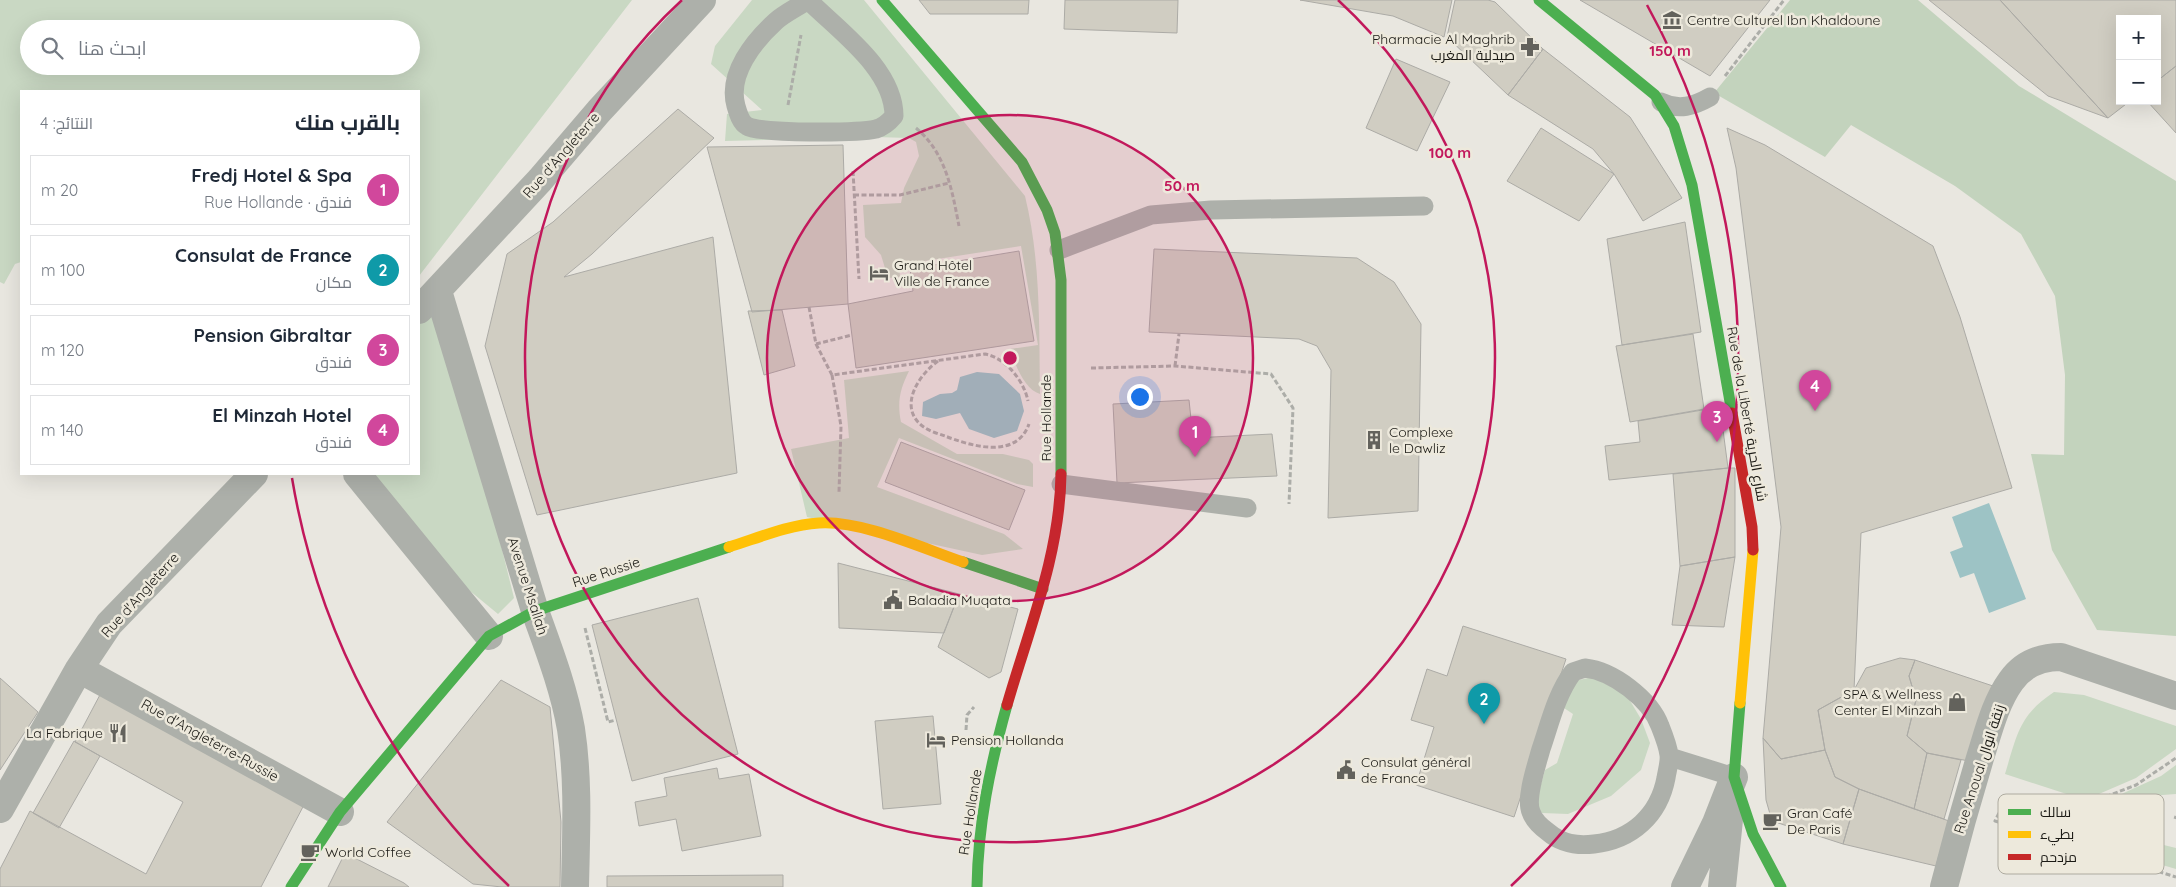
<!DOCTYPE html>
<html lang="ar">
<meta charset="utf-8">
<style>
:root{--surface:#fff;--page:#f2f2f3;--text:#1f2937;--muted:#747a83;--line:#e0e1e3;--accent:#63625c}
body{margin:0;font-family:Quicksand,Cairo,sans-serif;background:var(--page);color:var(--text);direction:rtl}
.controls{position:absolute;right:15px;top:15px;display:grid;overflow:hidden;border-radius:0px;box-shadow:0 5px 20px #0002}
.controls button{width:45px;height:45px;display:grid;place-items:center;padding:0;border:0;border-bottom:1px solid var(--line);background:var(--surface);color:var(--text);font:25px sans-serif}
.you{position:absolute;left:1139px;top:396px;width:18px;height:18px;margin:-12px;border:4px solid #fff;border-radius:50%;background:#1a73e8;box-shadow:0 0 0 8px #1a73e833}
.badge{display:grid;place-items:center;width:32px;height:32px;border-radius:50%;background:var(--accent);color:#fff;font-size:16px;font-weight:700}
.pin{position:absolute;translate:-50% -41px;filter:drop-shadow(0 1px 2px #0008)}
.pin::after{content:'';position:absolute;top:26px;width:18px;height:15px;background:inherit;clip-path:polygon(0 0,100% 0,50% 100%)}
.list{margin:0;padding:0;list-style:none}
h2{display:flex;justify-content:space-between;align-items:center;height:65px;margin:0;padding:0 20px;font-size:21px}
h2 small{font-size:16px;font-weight:400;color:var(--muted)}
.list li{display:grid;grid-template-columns:32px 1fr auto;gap:15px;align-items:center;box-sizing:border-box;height:70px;margin:0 10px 10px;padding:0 10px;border:1px solid var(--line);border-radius:0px}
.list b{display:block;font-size:19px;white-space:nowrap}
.list p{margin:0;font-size:16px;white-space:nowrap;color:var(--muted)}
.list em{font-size:16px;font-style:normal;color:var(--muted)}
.icon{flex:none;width:28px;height:28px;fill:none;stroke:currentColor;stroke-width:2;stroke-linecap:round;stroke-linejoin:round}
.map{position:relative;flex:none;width:2176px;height:887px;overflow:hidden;direction:ltr}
.search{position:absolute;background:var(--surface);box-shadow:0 5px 20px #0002;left:20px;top:20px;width:400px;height:55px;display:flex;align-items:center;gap:12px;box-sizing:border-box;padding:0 18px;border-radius:28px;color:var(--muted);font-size:19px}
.panel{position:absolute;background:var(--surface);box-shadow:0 5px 20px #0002;left:20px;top:90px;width:400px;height:385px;border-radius:0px;direction:rtl}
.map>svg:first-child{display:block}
.green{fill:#c9d8c3;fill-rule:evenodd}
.forest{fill:#c3d3bd}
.water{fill:#9dc3c5}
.building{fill:#d0cdc2;stroke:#acaba6}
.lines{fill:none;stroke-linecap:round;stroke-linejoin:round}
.path{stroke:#acada8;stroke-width:3;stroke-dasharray:5 2.5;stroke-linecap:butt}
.lane{stroke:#adb0aa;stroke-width:19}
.street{stroke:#adb0aa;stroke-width:28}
.fast{stroke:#4caf50;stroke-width:11}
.slow{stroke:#ffc107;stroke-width:11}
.jam{stroke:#c62828;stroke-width:11}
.ring{fill:none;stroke:#c2185b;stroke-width:2.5}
.labels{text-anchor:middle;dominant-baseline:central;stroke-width:5;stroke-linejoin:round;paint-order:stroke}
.poi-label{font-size:14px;fill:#1b1a15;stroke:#ede9dc;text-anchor:start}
.street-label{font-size:14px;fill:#1b1a15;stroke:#ede9dc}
.key{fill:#ede9dc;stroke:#aeaba0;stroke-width:1}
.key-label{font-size:14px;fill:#1b1a15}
.centre{fill:#c2185b;stroke:#ede9dc;stroke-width:2.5}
.ring-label{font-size:15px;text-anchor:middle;font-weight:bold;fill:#c2185b;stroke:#ede9dc;stroke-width:5;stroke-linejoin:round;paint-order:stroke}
</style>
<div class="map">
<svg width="2176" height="887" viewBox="0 0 2176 887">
<rect width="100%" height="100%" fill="#e9e7e0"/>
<!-- green -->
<path class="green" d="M 0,0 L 632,0 L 419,276 L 419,91 L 21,91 L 21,262 L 15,264 L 4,284 L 0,282 ZM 29,29 L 411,29 L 411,66 L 29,66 Z
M 752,0 L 864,0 L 1025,196 C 1041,261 1039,328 1040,394 C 1024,389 1015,364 1010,349 L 1038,345 L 1021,246 L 899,265 L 900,277 L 888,278 L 881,255 L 865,237 L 863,205 L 901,203 L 904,188 L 919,156 L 916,142 L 909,138 L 875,137 L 725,141 L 727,114 L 762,110 L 711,64 L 715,46 Z
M 438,291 L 514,598 L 498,614 L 464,586 L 372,474 L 419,474 L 419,320 Z
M 909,371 C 900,389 897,402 901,422 L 957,454 L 1003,454 L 1029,460 L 1033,464 L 1033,487 L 1017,484 L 899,438 L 877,487 L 1004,534 L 1023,549 L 982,555 L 807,517 L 791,449 L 849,438 L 844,380 Z
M 1592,677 L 1626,694 L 1641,719 L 1650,743 L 1641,770 L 1611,796 L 1568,814 L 1542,813 L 1535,805 L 1545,770 L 1557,763 L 1573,714 L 1564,708 L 1575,681 Z
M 2054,692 L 2084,695 L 2176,726 L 2176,749 L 2136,778 L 2085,800 L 2005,774 C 2017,735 2019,715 2054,692 Z
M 2176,765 L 2176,794 L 2149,796 L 2148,806 L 2119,799 L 2115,806 L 2104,802 L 2161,776 Z
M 2111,832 L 2176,848 L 2176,869 L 2108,849 Z"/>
<!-- forest -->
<path class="forest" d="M 1790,0 L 1918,0 L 2019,86 L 2176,181 L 2176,636 L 2097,630 L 2052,550 L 2031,454 L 2064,455 L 2065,375 L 2055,296 L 2021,234 L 1955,186 L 1851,125 L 1825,157 L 1714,93 Z"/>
<!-- water -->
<path class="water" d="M 977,372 L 999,374 L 1020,394 L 1024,411 L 1017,431 L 994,438 L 969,429 L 960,413 L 936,419 L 922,416 L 923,402 L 940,394 L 952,393 L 957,390 L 960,377 Z
M 1989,503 L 2026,599 L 1989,613 L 1974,573 L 1960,578 L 1950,552 L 1963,547 L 1952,517 Z"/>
<!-- building -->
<path class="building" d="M 919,0 L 1029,0 L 1028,14 L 930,14 Z
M 1065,0 L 1178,0 L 1177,33 L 1064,29 Z
M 1300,0 L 1452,0 L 1444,37 L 1393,16 Z
M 1455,0 L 1488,0 L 1495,2 L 1543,49 L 1508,95 L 1447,37 Z
M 1580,0 L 1770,0 L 1710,76 Z
M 1929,0 L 2000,0 L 2108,118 L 2048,96 Z
M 2000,0 L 2176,0 L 2176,66 L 2157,81 L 2157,19 L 2120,19 L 2120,101 L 2130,101 L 2108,118 Z
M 1543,49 L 1630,117 L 1682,198 L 1643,221 L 1614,174 L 1593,149 L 1508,95 Z
M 1396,59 L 1450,82 L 1417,151 L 1366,128 Z
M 2176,66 L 2176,133 L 2147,101 L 2157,101 L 2157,81 Z
M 678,109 L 714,138 L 592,254 L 564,277 L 713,237 L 737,473 L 537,515 L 485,346 L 507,254 L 553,222 Z
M 1541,128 L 1614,174 L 1579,221 L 1507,181 Z
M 1727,128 L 1765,145 L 1933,246 L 1960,317 L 2012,488 L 1861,533 L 1854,690 L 1818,710 L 1825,750 L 1781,759 L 1763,738 L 1781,527 L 1736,168 Z
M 843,145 L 848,304 L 752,312 L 707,147 Z
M 1685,222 L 1701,332 L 1622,345 L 1607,239 Z
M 1154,249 L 1357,258 L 1394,282 L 1421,324 L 1418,511 L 1328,518 L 1331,370 L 1317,346 L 1299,339 L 1149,332 Z
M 1019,251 L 1034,341 L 856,368 L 848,304 L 913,291 L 910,269 Z
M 782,310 L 795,366 L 764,375 L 748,311 Z
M 1693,334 L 1704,409 L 1630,422 L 1616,346 Z
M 1189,400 L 1193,438 L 1272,434 L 1277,476 L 1117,483 L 1113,404 Z
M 1720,407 L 1728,468 L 1609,480 L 1605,446 L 1640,442 L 1638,421 Z
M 901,442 L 1025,490 L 1009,530 L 885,482 Z
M 1728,468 L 1735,468 L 1735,557 L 1680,566 L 1673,474 Z
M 1735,557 L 1724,627 L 1672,625 L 1680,566 Z
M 838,563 L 959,594 L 944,633 L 839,628 Z
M 959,594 L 1018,609 L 1001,672 L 989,678 L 938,647 Z
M 698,598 L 738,754 L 632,781 L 592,625 Z
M 1463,626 L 1566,659 L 1514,817 L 1416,785 L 1434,727 L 1411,720 L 1427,669 L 1447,676 Z
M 1900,658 L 1915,660 L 1909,676 L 1916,700 L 1907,736 L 1927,753 L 1914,809 L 1859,789 L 1835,777 L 1825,750 L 1818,710 L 1854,690 L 1866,668 Z
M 1915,660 L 1996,687 L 1974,762 L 1927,753 L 1907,736 L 1916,700 L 1909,676 Z
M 0,678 L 38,712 L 0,770 Z
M 501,680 L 550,707 L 561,822 L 560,887 L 502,887 L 473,884 L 387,822 Z
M 102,691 L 305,803 L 261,887 L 0,887 L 0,869 L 30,811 L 146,874 L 183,802 L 75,742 Z
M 933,716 L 941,804 L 883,809 L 875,721 Z
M 1763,738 L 1781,759 L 1825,750 L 1835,777 L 1859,789 L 1843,844 L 1772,821 L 1766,800 Z
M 74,741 L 100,756 L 59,828 L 33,813 Z
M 1927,753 L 1961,760 L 1944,819 L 1914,809 Z
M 717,768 L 719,779 L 749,774 L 761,836 L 682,851 L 676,819 L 639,826 L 635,802 L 667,796 L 664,778 Z
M 1859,789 L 1949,821 L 1936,866 L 1843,844 Z
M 345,853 L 404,883 L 409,887 L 328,887 Z
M 783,875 L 783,887 L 607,887 L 607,876 Z"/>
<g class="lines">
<!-- path -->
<path class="path" d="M 1725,76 L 1784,0
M 788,105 L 801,35
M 916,128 C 946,153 952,190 959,226
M 853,171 L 859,279
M 854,195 L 900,195 L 949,183
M 809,307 L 816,344 L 852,335
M 816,344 L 832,375 L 985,354 C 1006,358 1024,381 1028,401
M 938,361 C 921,373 900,402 918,422 C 925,430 936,433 945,436 C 971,446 1016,460 1029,424
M 1175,366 L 1179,334
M 1091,368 L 1175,366 L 1271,374 L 1293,408 L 1289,504
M 832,375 L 841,426 L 839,492
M 585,628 L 608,722 L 616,720
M 966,730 L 967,715 L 974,707
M 2092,802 L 2136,785 L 2176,758
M 1999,813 L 1995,821 L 2176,877
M 2107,816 L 2115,819
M 2175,819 L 2176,816"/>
<!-- lane -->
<path class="lane" d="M 808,0 C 839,31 894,69 894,116 C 889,122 883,127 876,129 C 859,133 759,134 747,126 C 741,123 738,113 736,106 C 727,74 754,41 776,21 C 785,13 798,7 808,0 Z
M 1661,102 C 1679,111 1694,106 1710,97
M 1059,250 L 1151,215 L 1211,210 L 1424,206
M 1061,484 L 1247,508
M 1585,668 C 1613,671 1650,699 1660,726 C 1664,736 1668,746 1669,755 C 1670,762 1667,771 1666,778 C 1659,815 1632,840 1594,844 C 1577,846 1562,844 1548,832 C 1541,827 1534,821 1531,812 C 1525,798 1537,764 1541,749 C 1550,723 1556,695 1573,672 Z
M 1670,757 L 1734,777"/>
<!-- street -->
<path class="street" d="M 438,291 L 535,611 C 549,650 564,689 571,729 C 579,781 576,835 575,887
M 419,310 L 540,180 L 599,111 L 702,0
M 357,474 L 489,636
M 79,669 L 340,812
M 0,809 L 79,669 L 109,624 L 254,474
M 1685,887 L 1716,823 L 1734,777
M 1722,887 L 1730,810
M 1944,887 C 1955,844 1967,801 1980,758 C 1988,733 1995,703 2011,681 C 2023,664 2041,657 2061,657 L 2176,696"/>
<!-- fast -->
<path class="fast" d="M 882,0 L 1022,162 L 1047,210 L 1055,233 L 1061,280 L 1061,474
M 1539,0 L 1655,95 L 1674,126 L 1692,185 L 1732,413
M 963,562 L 1043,589
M 1740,703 L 1734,777 L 1753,834 L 1781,887
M 291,887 L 340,812 L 489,636 L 535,611 L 729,547
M 977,887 C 978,824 990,766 1007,705"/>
<!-- slow -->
<path class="slow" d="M 729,547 C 758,538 788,525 819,523 C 861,520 922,548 963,562
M 1740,703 L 1753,550"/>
<!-- jam -->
<path class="jam" d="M 1732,413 L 1752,527 L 1753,550
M 1007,705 C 1029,629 1060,554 1061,474"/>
</g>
<!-- distance rings -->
<circle cx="1010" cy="358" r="243" fill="#c2185b" fill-opacity=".12"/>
<g class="ring">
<circle cx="1010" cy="358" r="243"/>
<path d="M1338 0A485 485 0 1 1 682 0"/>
<path d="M509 886A728 728 0 0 1 292 478M1647 5A728 728 0 0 1 1511 886"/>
</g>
<!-- icons -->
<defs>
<g id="museum-bare" transform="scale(1.5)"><path d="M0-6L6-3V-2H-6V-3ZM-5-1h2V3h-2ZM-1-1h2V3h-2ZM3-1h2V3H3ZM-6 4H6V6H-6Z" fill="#63625c" stroke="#ede9dc" stroke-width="2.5" paint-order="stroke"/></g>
<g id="pharmacy-bare" transform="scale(1.5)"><path d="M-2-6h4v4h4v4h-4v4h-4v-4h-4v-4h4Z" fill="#63625c" stroke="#ede9dc" stroke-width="2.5" paint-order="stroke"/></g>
<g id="hotel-bare" transform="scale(1.5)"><path d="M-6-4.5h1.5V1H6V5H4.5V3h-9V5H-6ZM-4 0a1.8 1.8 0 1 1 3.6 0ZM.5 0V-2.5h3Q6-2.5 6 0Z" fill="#63625c" stroke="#ede9dc" stroke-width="2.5" paint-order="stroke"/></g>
<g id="building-bare" transform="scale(1.5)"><path d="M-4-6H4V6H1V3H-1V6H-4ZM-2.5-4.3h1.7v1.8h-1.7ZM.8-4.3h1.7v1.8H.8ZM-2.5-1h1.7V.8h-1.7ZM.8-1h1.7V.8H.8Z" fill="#63625c" stroke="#ede9dc" stroke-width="2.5" paint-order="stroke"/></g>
<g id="civic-bare" transform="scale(1.5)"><path d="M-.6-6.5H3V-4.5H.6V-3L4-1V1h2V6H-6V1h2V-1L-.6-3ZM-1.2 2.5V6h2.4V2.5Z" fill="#63625c" stroke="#ede9dc" stroke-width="2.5" paint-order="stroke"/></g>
<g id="shop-bare" transform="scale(1.5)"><path d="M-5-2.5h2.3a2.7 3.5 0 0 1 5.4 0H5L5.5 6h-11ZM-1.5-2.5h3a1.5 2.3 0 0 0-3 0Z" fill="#63625c" stroke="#ede9dc" stroke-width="2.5" paint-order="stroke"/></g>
<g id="restaurant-bare" transform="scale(1.5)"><path d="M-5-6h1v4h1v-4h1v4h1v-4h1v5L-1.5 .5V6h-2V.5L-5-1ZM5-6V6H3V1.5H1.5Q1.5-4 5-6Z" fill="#63625c" stroke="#ede9dc" stroke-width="2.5" paint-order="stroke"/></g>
<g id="cafe-bare" transform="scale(1.5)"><path d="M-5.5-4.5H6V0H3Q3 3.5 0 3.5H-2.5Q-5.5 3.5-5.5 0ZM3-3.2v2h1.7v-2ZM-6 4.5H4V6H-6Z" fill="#63625c" stroke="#ede9dc" stroke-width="2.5" paint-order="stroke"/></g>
</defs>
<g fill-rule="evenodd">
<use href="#museum-bare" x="1672" y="20"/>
<use href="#pharmacy-bare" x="1530" y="47"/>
<use href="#hotel-bare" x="879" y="273"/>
<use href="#building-bare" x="1374" y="440"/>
<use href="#civic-bare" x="893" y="600"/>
<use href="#shop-bare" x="1957" y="702"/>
<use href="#restaurant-bare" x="118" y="733"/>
<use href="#hotel-bare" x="936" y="740"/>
<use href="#civic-bare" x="1346" y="770"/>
<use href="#cafe-bare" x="1772" y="821"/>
<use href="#cafe-bare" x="310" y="852"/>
</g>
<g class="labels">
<!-- poi labels -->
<g class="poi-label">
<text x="1687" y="20">Centre Culturel Ibn Khaldoune</text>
<text x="1515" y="39" text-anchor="end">Pharmacie Al Maghrib<tspan x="1515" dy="16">صيدلية المغرب</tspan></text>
<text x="894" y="265">Grand Hôtel<tspan x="894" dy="16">Ville de France</tspan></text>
<text x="1389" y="432">Complexe<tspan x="1389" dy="16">le Dawliz</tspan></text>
<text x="908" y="600">Baladia Muqata</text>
<text x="1942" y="694" text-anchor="end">SPA &amp; Wellness<tspan x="1942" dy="16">Center El Minzah</tspan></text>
<text x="103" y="733" text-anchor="end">La Fabrique</text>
<text x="951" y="740">Pension Hollanda</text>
<text x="1361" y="762">Consulat général<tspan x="1361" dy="16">de France</tspan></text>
<text x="1787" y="813">Gran Café<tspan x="1787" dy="16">De Paris</tspan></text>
<text x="325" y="852">World Coffee</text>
</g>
<!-- street labels -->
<g class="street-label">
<text transform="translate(561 155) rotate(-49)">Rue d'Angleterre</text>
<text transform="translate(1747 414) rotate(80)">Rue de la Liberté شارع الحرية</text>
<text transform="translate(1046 418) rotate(-90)">Rue Hollande</text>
<text transform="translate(606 572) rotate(-18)">Rue Russie</text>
<text transform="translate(528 586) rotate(72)">Avenue Msallah</text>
<text transform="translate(140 595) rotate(-48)">Rue d'Angleterre</text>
<text transform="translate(210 740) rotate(29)">Rue d'Angleterre-Russie</text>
<text transform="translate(1979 769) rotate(-72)">Rue Anoual زنقة انوال</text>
<text transform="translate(970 812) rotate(-81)">Rue Hollande</text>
</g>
</g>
<!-- legend -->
<rect x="1998" y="794" width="166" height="80" rx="8" class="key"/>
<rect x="2008" y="809" width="23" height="6" fill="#4caf50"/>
<rect x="2008" y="831" width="23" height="7" fill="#ffc107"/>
<rect x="2008" y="854" width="23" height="6" fill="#c62828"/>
<g class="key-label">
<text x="2040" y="817">سالك</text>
<text x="2040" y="839">بطيء</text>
<text x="2040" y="862">مزدحم</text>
</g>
<circle cx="1010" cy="358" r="8" class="centre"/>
<g class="ring-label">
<text x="1670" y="56">150 m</text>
<text x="1450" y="158">100 m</text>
<text x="1182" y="191">50 m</text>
</g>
</svg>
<div class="controls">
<button>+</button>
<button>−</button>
</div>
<div class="you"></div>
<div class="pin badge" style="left:1195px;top:457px;background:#d1479c">1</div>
<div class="pin badge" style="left:1484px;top:724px;background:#0f9aa8">2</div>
<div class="pin badge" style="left:1717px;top:442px;background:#d1479c">3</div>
<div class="pin badge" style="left:1815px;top:411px;background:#d1479c">4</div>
<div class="search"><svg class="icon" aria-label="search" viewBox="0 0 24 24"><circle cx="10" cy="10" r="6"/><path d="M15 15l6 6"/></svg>ابحث هنا</div>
<section class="panel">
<h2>بالقرب منك<small>النتائج: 4</small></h2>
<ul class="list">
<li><span class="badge" style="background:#d1479c">1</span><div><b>Fredj Hotel &amp; Spa</b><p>فندق · Rue Hollande</p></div><em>20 m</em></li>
<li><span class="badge" style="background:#0f9aa8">2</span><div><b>Consulat de France</b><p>مكان</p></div><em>100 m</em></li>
<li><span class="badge" style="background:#d1479c">3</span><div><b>Pension Gibraltar</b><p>فندق</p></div><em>120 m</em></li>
<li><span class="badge" style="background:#d1479c">4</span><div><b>El Minzah Hotel</b><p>فندق</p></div><em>140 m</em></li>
</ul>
</section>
</div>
